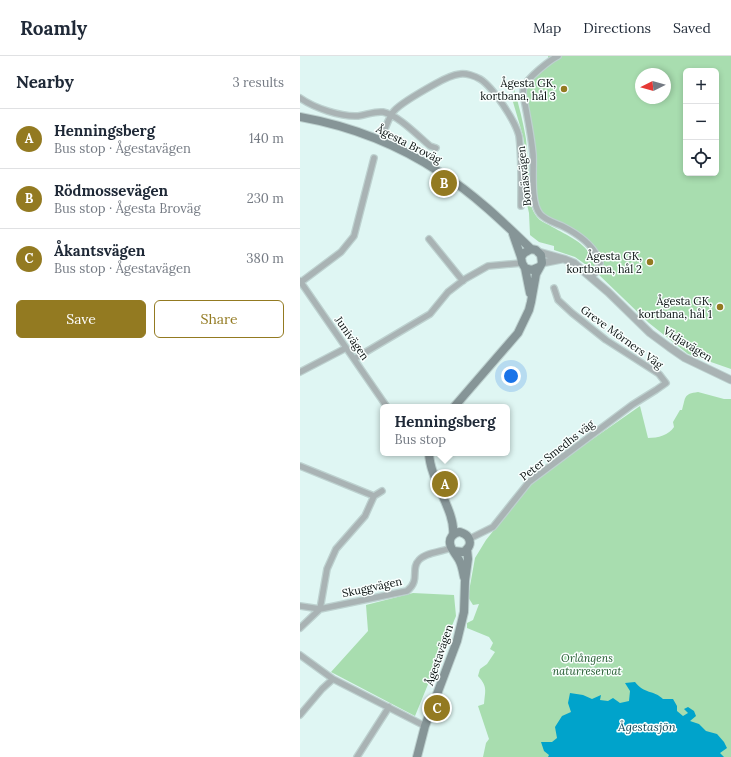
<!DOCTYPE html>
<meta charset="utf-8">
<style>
:root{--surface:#fff;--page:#f6f6f7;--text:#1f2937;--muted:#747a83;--line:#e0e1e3;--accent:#937a21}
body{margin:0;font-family:Lora,serif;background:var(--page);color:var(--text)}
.controls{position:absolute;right:12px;top:12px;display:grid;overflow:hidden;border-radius:6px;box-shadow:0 2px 6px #0003}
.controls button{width:36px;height:36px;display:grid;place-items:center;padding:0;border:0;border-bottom:1px solid var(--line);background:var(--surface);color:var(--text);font:20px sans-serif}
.compass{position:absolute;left:335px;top:12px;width:36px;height:36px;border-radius:50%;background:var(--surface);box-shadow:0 2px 6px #0003;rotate:265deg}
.you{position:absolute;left:211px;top:320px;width:14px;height:14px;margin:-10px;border:3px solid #fff;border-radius:50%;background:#1a73e8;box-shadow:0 0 0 6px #1a73e833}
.badge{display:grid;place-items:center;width:26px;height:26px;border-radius:50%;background:var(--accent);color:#fff;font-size:13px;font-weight:700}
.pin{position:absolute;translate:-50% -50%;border:2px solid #fff;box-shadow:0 1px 4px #0006}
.popup{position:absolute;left:80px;top:348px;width:130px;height:52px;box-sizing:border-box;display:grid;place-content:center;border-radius:6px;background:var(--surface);filter:drop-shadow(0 1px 3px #0005);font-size:13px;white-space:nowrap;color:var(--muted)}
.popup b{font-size:15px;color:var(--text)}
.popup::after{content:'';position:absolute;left:50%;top:100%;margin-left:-8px;border:8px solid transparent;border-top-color:var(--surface)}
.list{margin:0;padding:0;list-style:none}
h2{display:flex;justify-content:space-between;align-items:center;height:52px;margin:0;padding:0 16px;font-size:17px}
h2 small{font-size:13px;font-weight:400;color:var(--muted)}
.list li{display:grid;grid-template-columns:26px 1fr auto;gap:12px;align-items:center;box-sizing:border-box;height:60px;padding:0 16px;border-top:1px solid var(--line)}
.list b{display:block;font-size:15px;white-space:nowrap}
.list p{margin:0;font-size:13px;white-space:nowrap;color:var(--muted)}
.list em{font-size:13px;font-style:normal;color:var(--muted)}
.actions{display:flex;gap:8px;padding:12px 16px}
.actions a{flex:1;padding:9px 0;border:1px solid var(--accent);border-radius:6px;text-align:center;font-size:14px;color:var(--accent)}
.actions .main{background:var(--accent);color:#fff}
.icon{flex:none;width:22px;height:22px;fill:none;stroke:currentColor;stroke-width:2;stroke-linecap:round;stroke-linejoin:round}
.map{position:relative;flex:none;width:431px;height:701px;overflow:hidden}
header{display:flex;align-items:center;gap:24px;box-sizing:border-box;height:56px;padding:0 20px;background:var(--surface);border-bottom:1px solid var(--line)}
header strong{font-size:19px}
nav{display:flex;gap:22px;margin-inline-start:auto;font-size:14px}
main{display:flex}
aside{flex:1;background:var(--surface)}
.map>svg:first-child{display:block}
.green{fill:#a8ddaf;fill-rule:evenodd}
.water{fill:#00a3cb}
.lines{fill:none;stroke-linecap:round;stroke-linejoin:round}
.minor-casing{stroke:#bdd1cf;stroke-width:8}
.tertiary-casing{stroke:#bdd1cf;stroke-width:9}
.secondary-casing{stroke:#bdd1cf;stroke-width:10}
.minor{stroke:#a9b3b4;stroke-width:5.5}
.tertiary{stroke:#a9b3b4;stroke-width:7}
.secondary{stroke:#869597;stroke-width:8}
.poi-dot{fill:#937a21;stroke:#fafffe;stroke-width:1.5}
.labels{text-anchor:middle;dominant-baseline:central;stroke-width:3;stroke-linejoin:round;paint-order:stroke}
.poi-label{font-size:11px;fill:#08100f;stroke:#fafffe;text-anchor:end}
.street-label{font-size:11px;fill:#08100f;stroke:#fafffe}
.park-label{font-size:11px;font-style:italic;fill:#235a2f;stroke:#fafffe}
.water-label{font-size:12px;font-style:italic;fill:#104758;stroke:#fafffe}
</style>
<header>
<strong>Roamly</strong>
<nav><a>Map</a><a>Directions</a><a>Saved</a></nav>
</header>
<main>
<aside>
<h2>Nearby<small>3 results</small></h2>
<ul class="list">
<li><span class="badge">A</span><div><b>Henningsberg</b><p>Bus stop · Ågestavägen</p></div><em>140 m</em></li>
<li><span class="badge">B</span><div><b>Rödmossevägen</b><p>Bus stop · Ågesta Broväg</p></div><em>230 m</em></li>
<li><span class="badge">C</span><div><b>Åkantsvägen</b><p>Bus stop · Ågestavägen</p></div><em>380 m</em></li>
</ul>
<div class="actions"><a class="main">Save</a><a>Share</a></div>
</aside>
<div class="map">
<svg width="431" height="701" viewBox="0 0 431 701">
<rect width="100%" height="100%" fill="#dff6f3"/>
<!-- green -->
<path class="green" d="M 248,0 L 431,0 L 431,313 L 388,298 L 349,267 L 296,216 L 300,207 L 284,184 L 240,158 L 235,149 L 224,29 L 249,5 ZM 386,15 L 416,15 L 416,117 L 386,117 ZM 341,18 L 365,18 L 365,42 L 341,42 Z
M 214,33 C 219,49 223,66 226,83 C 227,94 228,106 229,117 C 230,132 227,148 237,161 C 240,165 245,167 249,169 C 267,180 290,187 295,210 L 292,213 L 275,201 L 254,194 L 254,190 L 239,186 L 230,179 L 229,157 L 225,140 L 226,97 L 223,80 L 213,46 Z
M 398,336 L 424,343 L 431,343 L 431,701 L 183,701 L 186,687 L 189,683 L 178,650 L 184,648 C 185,634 188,631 178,620 L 180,613 L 187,608 L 195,596 L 190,593 L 193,587 L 189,581 L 167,572 L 167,567 L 173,564 L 179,548 L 173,549 L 168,541 L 175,502 L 186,484 L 234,424 L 340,350 L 348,382 C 358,382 369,379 374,371 L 373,366 L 380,354 L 382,354 C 386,341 383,338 398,336 Z
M 113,537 L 154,539 L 156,560 L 115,660 L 31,616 L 68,575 L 66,549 Z"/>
<!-- water -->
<path class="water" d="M 335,626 C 344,638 354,634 363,643 L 373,643 L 377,650 L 377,655 L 383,660 L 388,657 L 384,653 L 388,651 L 394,655 L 396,660 L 390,665 L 399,668 L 406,675 L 417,678 L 424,686 L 427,692 L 420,697 L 424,701 L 248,701 L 249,699 L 244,695 L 241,686 L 252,686 L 257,682 L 255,671 L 262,660 L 271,656 L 268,647 L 270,637 L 283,639 L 292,643 L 301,639 L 300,644 L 308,645 L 313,642 L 320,647 L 329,645 L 330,635 L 325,627 Z"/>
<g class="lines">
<!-- minor casing -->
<g class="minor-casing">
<path id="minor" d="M 258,0 C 250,4 227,22 224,31 C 223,33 223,35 223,38 C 227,58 231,78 233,98 C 234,114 230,146 240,158 C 245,164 255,167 262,170 C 278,178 295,189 300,207 L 296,216 L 291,222
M 0,42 C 14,52 41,61 58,60 C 67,59 74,55 83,56 C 98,59 118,80 130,90 L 136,92
M 79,84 C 86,75 87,63 94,55 C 100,48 126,33 135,28 C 142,24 151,19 160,18 C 166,17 175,20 180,23 C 193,31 216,66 219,80 C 222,103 221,127 221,150
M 129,183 L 163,225
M 0,225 L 87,351
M 1,226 L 41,196 L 54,180 L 74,102
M 54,303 L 130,258 L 148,236 L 165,223 L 188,210 L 222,207
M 0,316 L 46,292
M 0,410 L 74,440
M 169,483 L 193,471 L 229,426 L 332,349 L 356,334 L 366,327 L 359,318 L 306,284 L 272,257 L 258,244 L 254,232
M 0,550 L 20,553 L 107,535 C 121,524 110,513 119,504 C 125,497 139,496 148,493 L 150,490
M 0,572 L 20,553 L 27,513 L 36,493 L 65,460 L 74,440 L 82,435
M 0,599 L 33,623 L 125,670
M 0,659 L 22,633 L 33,623
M 57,701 L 89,651"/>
</g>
<!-- tertiary casing -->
<g class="tertiary-casing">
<path id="tertiary" d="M 239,196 L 264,203 L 274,207 L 308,236 L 350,277 L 369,291 L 385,302 L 431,324
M 242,207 L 262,203"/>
</g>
<!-- secondary casing -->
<g class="secondary-casing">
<path id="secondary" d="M 0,61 C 50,70 99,89 141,117 C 174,138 203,166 231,193
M 213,178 L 221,201
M 225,212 L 230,237
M 154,351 L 218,277 L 229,254 L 231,246 L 236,218 L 242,207 L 241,199 L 236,194 L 231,193 L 224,197 L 221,201 L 222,207 L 225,212 L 232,214 L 239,211
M 129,397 C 130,425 156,455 153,479
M 154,495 L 163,496 C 169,493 172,487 168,481 C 166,478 163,477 160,476 C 157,476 154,478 152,480 C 145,489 157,498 160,506 C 162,510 163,516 164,521
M 117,701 L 125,670 L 157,585 L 164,556 L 165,525 L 168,503 L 167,493"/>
</g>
<!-- minor -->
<use href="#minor" class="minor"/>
<!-- tertiary -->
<use href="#tertiary" class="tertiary"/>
<!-- secondary -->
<use href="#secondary" class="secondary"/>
</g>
<!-- markers -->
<g class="poi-dot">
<circle cx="264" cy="33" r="4"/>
<circle cx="350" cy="206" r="4"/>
<circle cx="420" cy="251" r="4"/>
</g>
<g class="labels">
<!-- poi labels -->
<g class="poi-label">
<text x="256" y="27">Ågesta GK,<tspan x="256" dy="13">kortbana, hål 3</tspan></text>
<text x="342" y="200">Ågesta GK,<tspan x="342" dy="13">kortbana, hål 2</tspan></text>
<text x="412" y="245">Ågesta GK,<tspan x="412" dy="13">kortbana, hål 1</tspan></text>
</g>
<!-- street labels -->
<g class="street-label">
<text transform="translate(109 88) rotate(27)">Ågesta Broväg</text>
<text transform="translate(224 120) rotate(-96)">Bonäsvägen</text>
<text transform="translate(322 281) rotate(36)">Greve Mörners Väg</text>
<text transform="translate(52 282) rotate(55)">Junivägen</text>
<text transform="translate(388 288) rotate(32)">Vidjavägen</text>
<text transform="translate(257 394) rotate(-38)">Peter Smedhs väg</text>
<text transform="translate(72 531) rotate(-12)">Skuggvägen</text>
<text transform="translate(139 599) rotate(-71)">Ågestavägen</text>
</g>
<!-- park labels -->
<g class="park-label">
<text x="287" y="602">Orlångens<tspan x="287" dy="13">naturreservat</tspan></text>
</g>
<!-- water labels -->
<g class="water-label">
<text x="347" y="670">Ågestasjön</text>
</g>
</g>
</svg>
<div class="controls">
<button>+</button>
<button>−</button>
<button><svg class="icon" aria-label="locate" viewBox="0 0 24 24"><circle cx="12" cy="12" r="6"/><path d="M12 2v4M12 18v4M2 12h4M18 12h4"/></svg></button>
</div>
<svg class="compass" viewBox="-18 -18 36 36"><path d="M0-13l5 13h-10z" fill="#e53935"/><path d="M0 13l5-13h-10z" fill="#747a83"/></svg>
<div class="you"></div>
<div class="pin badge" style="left:145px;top:428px">A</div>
<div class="popup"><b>Henningsberg</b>Bus stop</div>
<div class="pin badge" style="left:144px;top:127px">B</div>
<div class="pin badge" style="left:137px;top:652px">C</div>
</div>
</main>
